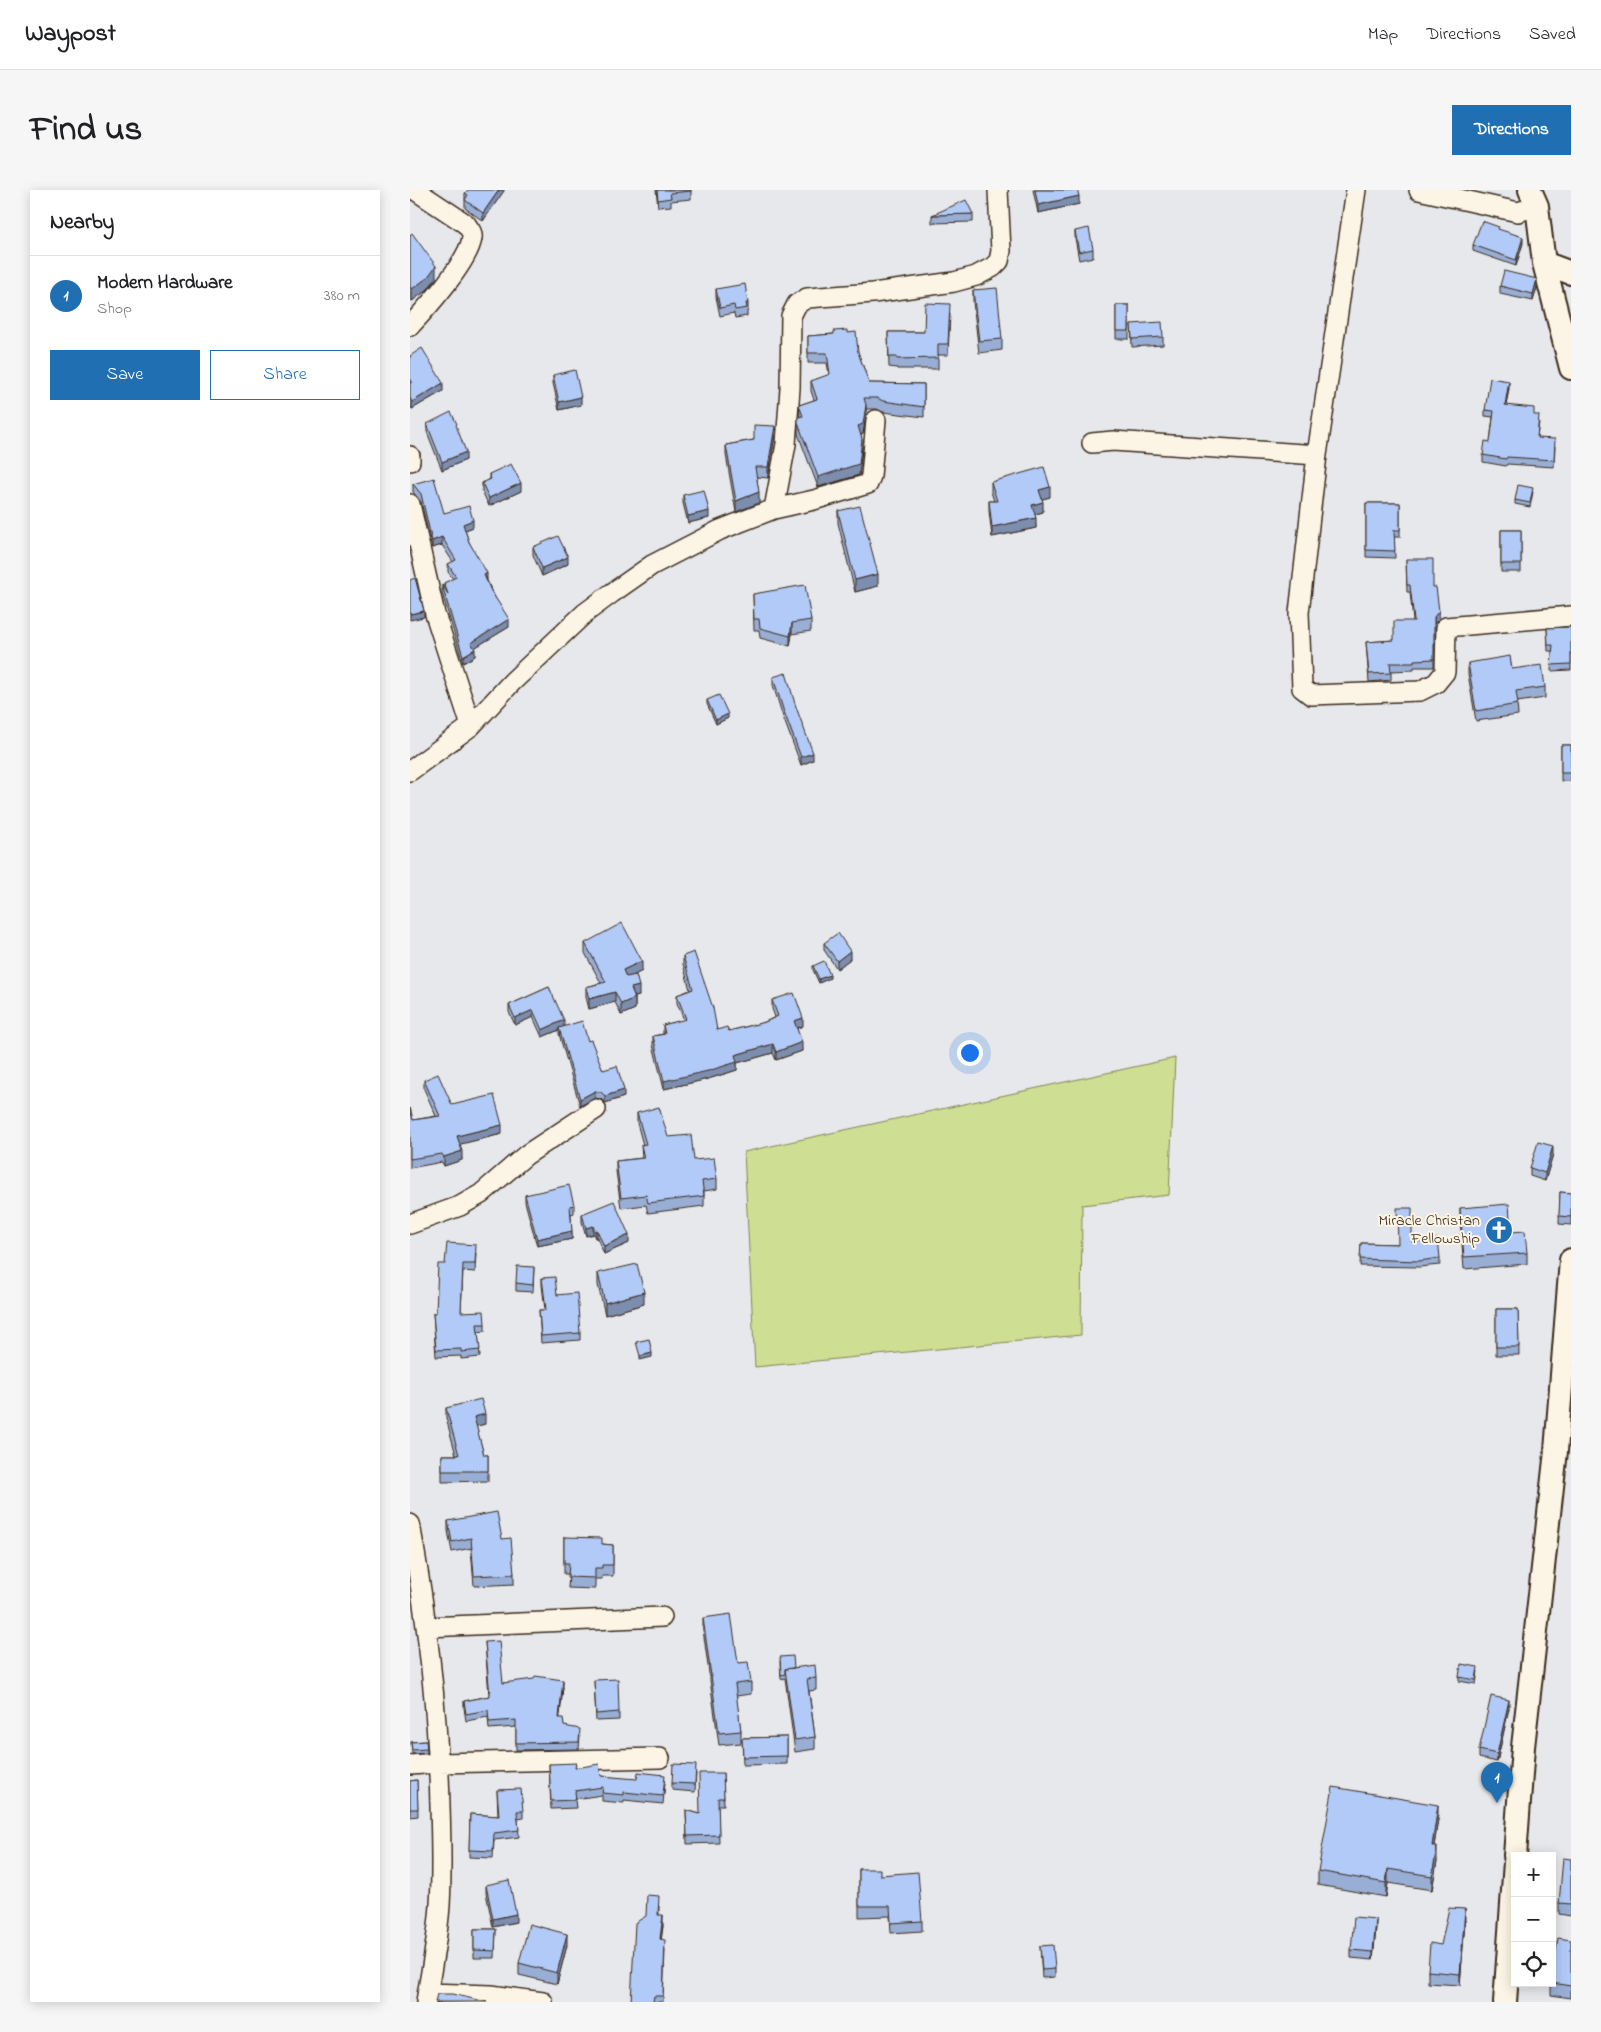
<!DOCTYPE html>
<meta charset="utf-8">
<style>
:root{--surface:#fff;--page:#f6f6f6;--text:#202124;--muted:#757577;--line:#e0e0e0;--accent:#1f6fb2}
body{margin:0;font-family:"Indie Flower",sans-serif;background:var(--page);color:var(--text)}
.controls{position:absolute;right:15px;bottom:15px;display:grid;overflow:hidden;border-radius:0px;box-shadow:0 2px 12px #0003}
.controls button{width:45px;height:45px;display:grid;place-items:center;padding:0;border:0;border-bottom:1px solid var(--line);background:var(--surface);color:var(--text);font:25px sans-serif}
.you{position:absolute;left:559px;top:862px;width:18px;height:18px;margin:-12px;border:4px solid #fff;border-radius:50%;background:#1a73e8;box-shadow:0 0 0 8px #1a73e833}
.badge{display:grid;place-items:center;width:32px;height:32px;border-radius:50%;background:var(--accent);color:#fff;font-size:16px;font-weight:700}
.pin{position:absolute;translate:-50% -41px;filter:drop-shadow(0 1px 2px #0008)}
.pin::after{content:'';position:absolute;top:26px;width:18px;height:15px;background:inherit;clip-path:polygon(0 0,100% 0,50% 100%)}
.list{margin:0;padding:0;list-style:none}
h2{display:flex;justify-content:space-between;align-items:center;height:65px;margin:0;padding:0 20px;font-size:21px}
h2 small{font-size:16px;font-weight:400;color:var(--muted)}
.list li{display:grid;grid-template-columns:32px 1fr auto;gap:15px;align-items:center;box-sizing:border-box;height:80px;padding:0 20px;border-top:1px solid var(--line)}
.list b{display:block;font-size:19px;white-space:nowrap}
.list p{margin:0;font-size:16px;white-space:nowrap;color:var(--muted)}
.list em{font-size:16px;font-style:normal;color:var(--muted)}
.actions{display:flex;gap:10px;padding:15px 20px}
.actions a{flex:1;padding:11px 0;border:1px solid var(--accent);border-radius:0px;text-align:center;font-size:18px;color:var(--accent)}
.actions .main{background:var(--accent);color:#fff}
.icon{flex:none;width:28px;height:28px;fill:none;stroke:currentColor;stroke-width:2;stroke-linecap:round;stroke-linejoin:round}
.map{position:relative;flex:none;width:1161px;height:1812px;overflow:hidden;border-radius:0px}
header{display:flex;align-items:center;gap:30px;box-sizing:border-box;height:70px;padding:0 25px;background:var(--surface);border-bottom:1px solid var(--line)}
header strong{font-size:24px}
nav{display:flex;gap:28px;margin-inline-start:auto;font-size:18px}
.intro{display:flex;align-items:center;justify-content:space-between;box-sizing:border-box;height:120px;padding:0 30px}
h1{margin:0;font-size:35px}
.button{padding:12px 22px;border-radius:0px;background:var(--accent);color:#fff;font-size:18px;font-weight:700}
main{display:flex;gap:30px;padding:0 30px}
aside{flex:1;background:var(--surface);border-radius:0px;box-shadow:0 2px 12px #0003}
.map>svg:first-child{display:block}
.green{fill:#cede92;stroke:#848458}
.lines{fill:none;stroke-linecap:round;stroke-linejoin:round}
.minor-casing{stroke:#3b2a1e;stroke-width:22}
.tertiary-casing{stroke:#3b2a1e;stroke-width:26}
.minor{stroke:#fcf5e5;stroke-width:19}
.tertiary{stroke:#fcf5e5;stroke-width:22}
.wall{fill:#98aed5;stroke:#3b2a1e}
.shaded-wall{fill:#7c8dae;stroke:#3b2a1e}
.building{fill:#b1caf8;stroke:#3b2a1e}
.labels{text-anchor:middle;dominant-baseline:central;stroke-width:4;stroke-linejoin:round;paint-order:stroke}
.poi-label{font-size:16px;fill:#3b2a1e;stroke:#fcf5e5;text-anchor:end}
</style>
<header>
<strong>Waypost</strong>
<nav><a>Map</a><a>Directions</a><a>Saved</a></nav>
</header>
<div class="intro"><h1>Find us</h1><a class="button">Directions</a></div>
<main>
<aside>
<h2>Nearby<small></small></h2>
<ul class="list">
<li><span class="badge">1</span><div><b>Modern Hardware</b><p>Shop</p></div><em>380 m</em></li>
</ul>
<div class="actions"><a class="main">Save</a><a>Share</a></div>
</aside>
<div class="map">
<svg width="1161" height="1812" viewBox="0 0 1161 1812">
<rect width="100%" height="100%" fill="#e6e8eb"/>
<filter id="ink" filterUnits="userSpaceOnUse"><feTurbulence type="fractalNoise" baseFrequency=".02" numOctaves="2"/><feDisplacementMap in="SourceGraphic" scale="10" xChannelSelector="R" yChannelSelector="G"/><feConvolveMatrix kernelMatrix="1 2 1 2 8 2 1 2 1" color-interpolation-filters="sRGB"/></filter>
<g filter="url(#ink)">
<!-- green -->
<path class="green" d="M 765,868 L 759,1005 L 672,1015 L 671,1145 L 345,1177 L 334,962 Z"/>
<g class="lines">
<!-- minor casing -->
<g class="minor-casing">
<path id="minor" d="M 1009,0 L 1108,22 L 1127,16
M 0,136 C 16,119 59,71 62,48 C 63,42 59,39 56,34 L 5,0
M 682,253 L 703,251 L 907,265 L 946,0
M 907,265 L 889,423 L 892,498 L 901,505 L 1010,501 L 1026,493 L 1035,482 L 1036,437 L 1161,426
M 0,266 L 0,271
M 0,314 L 25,424 L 61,536
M 364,319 L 404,310 L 458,294 L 461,286 L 466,230
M 0,581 L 61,536 L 102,492 L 175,423 L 202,403 L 242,375 L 310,340 L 364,319 L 376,254 L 380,198 L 381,126 L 387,114 L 397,108 L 463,103 L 544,92 L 566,86 L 583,77 L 589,71 L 591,61 L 588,0
M 0,1034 L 50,1016 L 71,1004 L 116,965 L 186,919
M 0,1334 C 17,1427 28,1521 30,1616 C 31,1649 32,1682 30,1715 C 28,1747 21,1780 16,1812
M 16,1437 L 252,1427
M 0,1575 L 29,1573 L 250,1568
M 18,1803 L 81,1805 L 133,1812"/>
</g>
<!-- tertiary casing -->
<g class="tertiary-casing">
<path id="tertiary" d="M 1120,0 L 1127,16 L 1134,73 L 1161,83
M 1134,73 L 1161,178
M 1105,1666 L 1113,1557 L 1146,1261 L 1161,1070
M 1095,1812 L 1105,1672"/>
</g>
<!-- minor -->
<use href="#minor" class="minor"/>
<!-- tertiary -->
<use href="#tertiary" class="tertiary"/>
</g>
<!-- wall -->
<path class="wall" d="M 94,0 L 73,31 L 55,18 L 55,3 Z
M 246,0 L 281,0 L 281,9 L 261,11 L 261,16 L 248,17 Z
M 623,0 L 667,0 L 669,14 L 628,23 Z
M 563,24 L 563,32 L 522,33 L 522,25 Z
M 1089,40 L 1113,53 L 1106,76 L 1063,61 L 1063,55 Z
M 665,41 L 683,59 L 683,67 L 669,70 L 665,48 Z
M 0,45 L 26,88 L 17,100 L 2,111 L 0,109 Z
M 1090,96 L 1127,97 L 1123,111 L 1090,104 Z
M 306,99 L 338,113 L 338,121 L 337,121 L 337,126 L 325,128 L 324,123 L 310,126 L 306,107 Z
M 563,100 L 592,149 L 592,160 L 569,163 L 563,112 Z
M 706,115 L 719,115 L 719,149 L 706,149 Z
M 540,124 L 538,165 L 528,165 L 528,179 L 487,179 L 487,178 L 479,177 L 478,142 L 514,142 Z
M 721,134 L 753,147 L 753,155 L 722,157 Z
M 437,143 L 448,162 L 459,193 L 514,194 L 514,227 L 473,222 L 467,219 L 456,219 L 456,225 L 453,244 L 451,245 L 452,259 L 449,285 L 408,297 L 388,244 L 388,233 L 390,227 L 389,215 L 404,210 L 401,201 L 401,191 L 419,185 L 417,173 L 398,173 L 398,146 Z
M 0,166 L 33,201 L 2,219 L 0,216 Z
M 143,185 L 171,215 L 149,220 L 143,193 Z
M 1099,198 L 1096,215 L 1124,225 L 1129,232 L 1127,248 L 1145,256 L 1144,277 L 1097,274 L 1096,276 L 1073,272 L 1073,265 L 1080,252 L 1083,227 L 1075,226 L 1075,220 Z
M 17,234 L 47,239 L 56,270 L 32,280 L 17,242 Z
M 365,246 L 358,288 L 347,287 L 349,313 L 326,322 L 316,265 L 316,255 Z
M 79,284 L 111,301 L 79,316 L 72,301 L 72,293 L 79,290 Z
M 581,292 L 640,307 L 632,309 L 633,322 L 625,324 L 626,338 L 582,347 L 579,321 L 579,311 L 584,311 L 581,302 Z
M 3,294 L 34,323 L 63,337 L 55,340 L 59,352 L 99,437 L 64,458 L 65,466 L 53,473 L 32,403 L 32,395 L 34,399 L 34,393 L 43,389 L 38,382 L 38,374 L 43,372 L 32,355 L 22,358 L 11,312 L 3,302 Z
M 1123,302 L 1120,317 L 1105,314 L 1105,310 Z
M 273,305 L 299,328 L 278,333 L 273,313 Z
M 956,313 L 990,313 L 990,347 L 984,347 L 985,368 L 956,367 Z
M 428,321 L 468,396 L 445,402 L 428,333 Z
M 1091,340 L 1111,340 L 1111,382 L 1091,382 Z
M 123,357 L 158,374 L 132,386 L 123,365 Z
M 996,369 L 1023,397 L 1029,429 L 1024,434 L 1024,477 L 1004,477 L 1004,480 L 981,481 L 981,490 L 959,492 L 956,452 L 984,450 L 1003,431 L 1000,402 L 997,402 Z
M 343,404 L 401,430 L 401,441 L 382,444 L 380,456 L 350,448 L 349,440 L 344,440 Z
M 1161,437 L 1161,480 L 1141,481 L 1142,461 L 1138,461 L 1137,438 Z
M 1058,473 L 1102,479 L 1135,497 L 1135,508 L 1107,512 L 1108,525 L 1066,531 L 1058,484 Z
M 363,487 L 386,517 L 403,570 L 391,575 L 373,527 L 363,495 Z
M 297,510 L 318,528 L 306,534 L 297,514 Z
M 1151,555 L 1161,555 L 1161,591 L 1151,591 Z
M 175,753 L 232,781 L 222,786 L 229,806 L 225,807 L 225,819 L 211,825 L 205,812 L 179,819 L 176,807 L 176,797 L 191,793 L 175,763 Z
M 414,753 L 440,769 L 427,779 L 414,760 Z
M 273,766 L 307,840 L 319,841 L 355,832 L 365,827 L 362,819 L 362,810 L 393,836 L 387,838 L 392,861 L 366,870 L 363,863 L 327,873 L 327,880 L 298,889 L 254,899 L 243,855 L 243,846 L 253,844 L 253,835 L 274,830 L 267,813 L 267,805 L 280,800 L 273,774 Z
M 403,776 L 420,788 L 409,793 L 403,780 Z
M 139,797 L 154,836 L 178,851 L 193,880 L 214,907 L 195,913 L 191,909 L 185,908 L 170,916 L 149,844 L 149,840 L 132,847 L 123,827 L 105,835 L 99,822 L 99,815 Z
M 14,890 L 42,915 L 92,944 L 50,954 L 52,970 L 34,976 L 32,972 L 0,978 L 0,918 L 3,930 L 26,926 L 14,899 Z
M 227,923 L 307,989 L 307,999 L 294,1001 L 294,1016 L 238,1023 L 236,1015 L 211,1018 L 206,981 L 206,971 L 232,968 L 231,955 L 233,955 L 227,933 Z
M 1143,964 L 1135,991 L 1120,986 L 1120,978 Z
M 1150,1002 L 1161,1003 L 1161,1035 L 1149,1034 Z
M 115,1005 L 164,1015 L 164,1023 L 161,1024 L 162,1049 L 127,1056 L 115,1012 Z
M 1050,1018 L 1101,1042 L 1117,1063 L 1117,1074 L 1054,1079 L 1050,1029 Z
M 172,1024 L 219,1053 L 194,1064 L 187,1048 L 185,1048 L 183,1044 L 176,1046 L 172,1032 Z
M 1002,1052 L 1030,1068 L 1030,1075 L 1009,1077 L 950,1076 L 951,1053 L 988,1054 Z
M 66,1063 L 65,1082 L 53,1081 L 51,1122 L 75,1134 L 75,1141 L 68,1142 L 70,1167 L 51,1169 L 51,1166 L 26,1167 L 23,1123 L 26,1123 L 35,1074 Z
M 124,1077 L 123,1102 L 106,1101 L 106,1093 Z
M 188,1083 L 234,1114 L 195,1125 L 188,1095 Z
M 132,1088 L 147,1105 L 170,1143 L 170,1150 L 131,1153 L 129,1120 L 135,1120 L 132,1095 Z
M 1086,1119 L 1108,1119 L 1109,1165 L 1086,1165 Z
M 36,1218 L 75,1234 L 66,1236 L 74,1265 L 78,1265 L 78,1291 L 32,1292 L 32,1265 L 46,1265 L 36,1228 Z
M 38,1331 L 92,1349 L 104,1384 L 104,1394 L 64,1396 L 61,1358 L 42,1362 L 38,1341 Z
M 154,1347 L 192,1354 L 203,1355 L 203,1386 L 192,1386 L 192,1389 L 185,1389 L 185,1399 L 158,1398 L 159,1384 L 154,1384 Z
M 293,1428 L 328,1473 L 341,1492 L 341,1504 L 326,1506 L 331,1541 L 331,1553 L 309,1555 L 293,1440 Z
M 75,1452 L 93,1493 L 153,1497 L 149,1528 L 154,1536 L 170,1546 L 169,1559 L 106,1560 L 106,1537 L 79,1539 L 78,1527 L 56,1531 L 54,1518 L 54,1511 L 79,1506 Z
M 370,1471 L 406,1488 L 406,1500 L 399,1501 L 405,1547 L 405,1559 L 385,1562 L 375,1488 L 371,1489 Z
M 1068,1481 L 1066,1494 L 1049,1491 L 1049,1487 Z
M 184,1490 L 209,1522 L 209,1530 L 186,1531 Z
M 1099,1518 L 1087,1572 L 1069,1568 L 1069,1560 Z
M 377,1547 L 377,1574 L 333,1575 L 332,1548 Z
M 16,1551 L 17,1563 L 2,1564 L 1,1552 Z
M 139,1574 L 166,1578 L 191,1586 L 255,1593 L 253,1614 L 214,1610 L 214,1613 L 192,1611 L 192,1605 L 165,1609 L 166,1618 L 141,1619 Z
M 286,1583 L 285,1602 L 262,1600 L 262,1593 Z
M 313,1583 L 314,1615 L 308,1615 L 309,1653 L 277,1654 L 276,1620 L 290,1624 Z
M 7,1590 L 8,1626 L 0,1627 L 0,1591 Z
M 87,1600 L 113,1621 L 113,1628 L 108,1629 L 109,1647 L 84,1650 L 83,1668 L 59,1667 L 60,1624 L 88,1626 Z
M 1028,1629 L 1024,1656 L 1027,1671 L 1022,1700 L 978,1693 L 976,1707 L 908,1695 L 908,1681 Z
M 1161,1669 L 1161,1726 L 1149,1724 L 1149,1713 Z
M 449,1679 L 470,1685 L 512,1731 L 512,1741 L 481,1743 L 480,1726 L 449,1727 Z
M 76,1695 L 106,1732 L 83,1737 L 76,1703 Z
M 249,1716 L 249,1725 L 253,1736 L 251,1749 L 255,1760 L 253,1812 L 221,1812 L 236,1726 Z
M 1055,1731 L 1050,1795 L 1018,1793 L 1018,1781 L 1031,1755 Z
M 966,1737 L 963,1770 L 941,1768 L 941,1760 Z
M 64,1739 L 86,1739 L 85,1768 L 64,1768 Z
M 1161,1750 L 1161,1808 L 1141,1805 L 1141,1793 Z
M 157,1755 L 147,1794 L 109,1785 L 109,1773 Z
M 630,1756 L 645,1779 L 645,1787 L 632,1788 Z"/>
<!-- shaded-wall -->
<path class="shaded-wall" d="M 89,0 L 94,0 L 94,1 L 73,31 L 73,23 Z
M 669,6 L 669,14 L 628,23 L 628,15 Z
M 1113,47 L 1113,53 L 1106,76 L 1106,70 Z
M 26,76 L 26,88 L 17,100 L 2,111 L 2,99 Z
M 1127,89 L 1127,97 L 1123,111 L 1123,104 Z
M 1099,191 L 1099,198 L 1095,222 L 1095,215 Z
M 33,193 L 33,201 L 2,219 L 2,212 Z
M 171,207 L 171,215 L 149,220 L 149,212 Z
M 456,215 L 456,225 L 453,244 L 448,246 L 448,236 Z
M 365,236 L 365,246 L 358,288 L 358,277 Z
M 452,249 L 452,259 L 449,285 L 408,297 L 408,287 Z
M 56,262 L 56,270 L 32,280 L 32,272 Z
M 111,293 L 111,301 L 79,316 L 79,308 Z
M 640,297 L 640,307 L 629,310 L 629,300 Z
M 349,302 L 349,313 L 326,322 L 326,311 Z
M 633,312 L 633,322 L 622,325 L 622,315 Z
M 299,321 L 299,328 L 278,333 L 278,326 Z
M 626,328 L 626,338 L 582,347 L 582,337 Z
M 63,330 L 63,337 L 53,341 L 53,334 Z
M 32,347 L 32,355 L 22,358 L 22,351 Z
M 158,367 L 158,374 L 132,386 L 132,378 Z
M 77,383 L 77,390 L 74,385 Z
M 468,384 L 468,396 L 445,402 L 445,390 Z
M 14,421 L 14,427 L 0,430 L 0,424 Z
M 1029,421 L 1029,429 L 1024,434 L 1024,427 Z
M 99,429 L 99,437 L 61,460 L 61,453 Z
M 382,433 L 382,444 L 380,456 L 380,446 Z
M 65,459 L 65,466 L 53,473 L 53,466 Z
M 318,524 L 318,528 L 306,534 L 306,530 Z
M 403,563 L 403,570 L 391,575 L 391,567 Z
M 440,761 L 440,769 L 427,779 L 427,771 Z
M 232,771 L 232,781 L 213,791 L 213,780 Z
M 420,785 L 420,788 L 409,793 L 409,789 Z
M 229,796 L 229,806 L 221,808 L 221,798 Z
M 205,802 L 205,812 L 179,819 L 179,809 Z
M 225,808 L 225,819 L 211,825 L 211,814 Z
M 123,820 L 123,827 L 105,835 L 105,828 Z
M 393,828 L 393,836 L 384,839 L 384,831 Z
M 154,830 L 154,837 L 149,838 L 149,840 L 132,847 L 132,840 Z
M 392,852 L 392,861 L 366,870 L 366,862 Z
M 363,854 L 363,863 L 327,873 L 327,880 L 298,889 L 254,899 L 254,891 L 325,865 Z
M 214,900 L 214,907 L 195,913 L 195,906 Z
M 185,901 L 185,908 L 170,916 L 170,909 Z
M 92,935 L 92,944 L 47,955 L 47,946 Z
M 1143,956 L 1143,964 L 1135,991 L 1135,983 Z
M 52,961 L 52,970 L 34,976 L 34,967 Z
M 183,1036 L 183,1044 L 176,1046 L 176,1038 Z
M 187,1040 L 187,1048 L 185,1048 L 185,1041 Z
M 162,1041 L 162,1049 L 127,1056 L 127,1049 Z
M 219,1045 L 219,1053 L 194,1064 L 194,1056 Z
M 234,1102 L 234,1114 L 195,1125 L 195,1113 Z
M 242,1163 L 242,1167 L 230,1170 L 230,1166 Z
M 75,1224 L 75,1234 L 64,1237 L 64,1227 Z
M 153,1490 L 153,1497 L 149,1535 L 149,1528 Z
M 1099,1510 L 1099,1518 L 1087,1572 L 1087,1564 Z
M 1028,1615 L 1028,1629 L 1022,1670 L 1022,1656 Z
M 1027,1656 L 1027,1671 L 1022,1700 L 1022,1686 Z
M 978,1679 L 978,1693 L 976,1707 L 976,1693 Z
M 1055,1719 L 1055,1731 L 1050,1795 L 1050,1784 Z
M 106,1724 L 106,1732 L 83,1737 L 83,1729 Z
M 253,1725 L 253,1736 L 250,1760 L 250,1749 Z
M 966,1729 L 966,1737 L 963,1770 L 963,1762 Z
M 157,1744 L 157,1755 L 147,1794 L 147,1783 Z"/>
<!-- building -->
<path class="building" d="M 58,0 L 89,0 L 73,23 L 55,10 L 58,5 L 55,3 Z
M 247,0 L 281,0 L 281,1 L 260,3 L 261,8 L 248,10 Z
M 625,0 L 667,0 L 669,6 L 628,15 Z
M 556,10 L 563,24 L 522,25 Z
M 1072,31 L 1089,37 L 1088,39 L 1113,47 L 1106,70 L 1063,55 Z
M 679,38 L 683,59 L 669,62 L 665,41 Z
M 2,43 L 26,76 L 17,88 L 2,99 L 0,97 L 0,45 Z
M 1094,81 L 1127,89 L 1123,104 L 1090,96 Z
M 335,94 L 338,113 L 336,113 L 337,118 L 325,120 L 324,115 L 310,118 L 306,99 Z
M 587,98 L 592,149 L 569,151 L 563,100 Z
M 515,113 L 540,114 L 538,154 L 528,154 L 528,168 L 487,169 L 487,167 L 479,167 L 478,142 L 514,142 Z
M 706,115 L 719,115 L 719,141 L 706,141 Z
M 752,132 L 753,147 L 722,149 L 721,134 Z
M 437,140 L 437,143 L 446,142 L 448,162 L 459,193 L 514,194 L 514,217 L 473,211 L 467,208 L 454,208 L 456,215 L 453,234 L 448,236 L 452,249 L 449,274 L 408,287 L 388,233 L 388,227 L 393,226 L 389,215 L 407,209 L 401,191 L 420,184 L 417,163 L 398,163 L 398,146 L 424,144 L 424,141 Z
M 12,158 L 33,193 L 2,212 L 0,208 L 0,193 L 2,192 L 0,188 L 0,166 Z
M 165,180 L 171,207 L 149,212 L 143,185 Z
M 1080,188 L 1099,191 L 1095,215 L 1124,218 L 1124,225 L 1129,225 L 1127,248 L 1145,249 L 1144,270 L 1097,267 L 1096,269 L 1073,265 L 1075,251 L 1080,252 L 1084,221 L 1075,220 Z
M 41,222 L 47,234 L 46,235 L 56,262 L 32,272 L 17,234 Z
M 344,235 L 365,236 L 358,277 L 345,277 L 349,302 L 326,311 L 316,255 L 344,250 Z
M 101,274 L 111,293 L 79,308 L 72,293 L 81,289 L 79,284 Z
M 634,277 L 640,297 L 629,300 L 633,312 L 622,315 L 626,328 L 582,337 L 579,311 L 587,311 L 581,292 Z
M 24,288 L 34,323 L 59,316 L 63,330 L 53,334 L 59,352 L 77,383 L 74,385 L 81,401 L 99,429 L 61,453 L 65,459 L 53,466 L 32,395 L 38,404 L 34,393 L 46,387 L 38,374 L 46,370 L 32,347 L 22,351 L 11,304 L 3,294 Z
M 1108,295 L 1123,298 L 1120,313 L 1105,310 Z
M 294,300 L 299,321 L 278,326 L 273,305 Z
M 956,313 L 990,313 L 990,340 L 984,340 L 985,361 L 956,360 Z
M 450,316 L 468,384 L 445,390 L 428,321 Z
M 1091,340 L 1111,340 L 1111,374 L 1091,374 Z
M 148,346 L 158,367 L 132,378 L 123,357 Z
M 996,369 L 1023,369 L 1023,397 L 1026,397 L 1029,421 L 1024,427 L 1024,469 L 1004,470 L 1004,473 L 980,473 L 981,483 L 959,484 L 956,452 L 984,450 L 984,431 L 1004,431 L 1000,395 L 997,395 Z
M 5,388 L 14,421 L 0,424 L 0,390 Z
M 395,395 L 401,430 L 382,433 L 380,446 L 350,438 L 349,429 L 344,429 L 343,404 Z
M 1161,437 L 1161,474 L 1141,475 L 1143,455 L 1138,455 L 1137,438 Z
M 1100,466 L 1102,479 L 1132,475 L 1135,497 L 1106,501 L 1108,514 L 1066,521 L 1058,473 Z
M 376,483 L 386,517 L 403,563 L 391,567 L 373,519 L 363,487 Z
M 309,505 L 318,524 L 306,530 L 297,510 Z
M 1151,555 L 1161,555 L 1161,583 L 1151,583 Z
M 212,733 L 232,771 L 213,780 L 216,787 L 226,785 L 229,796 L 221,798 L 225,808 L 211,814 L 205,802 L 179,809 L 176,797 L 196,792 L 175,753 Z
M 428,743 L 440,761 L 427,771 L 414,753 Z
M 284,762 L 303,818 L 307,840 L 317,837 L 319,841 L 355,832 L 368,826 L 362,810 L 384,803 L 393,828 L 384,831 L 392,852 L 366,862 L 363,854 L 325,865 L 327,872 L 298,881 L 254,891 L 243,846 L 255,844 L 253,835 L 276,829 L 267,805 L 283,799 L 273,766 Z
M 414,771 L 420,785 L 409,789 L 403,776 Z
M 139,797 L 154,830 L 132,840 L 123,820 L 105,828 L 99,815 Z
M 172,831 L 178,851 L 181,850 L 193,880 L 207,876 L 214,900 L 195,906 L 191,902 L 185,901 L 170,909 L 149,838 Z
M 28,884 L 42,915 L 84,905 L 92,935 L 47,946 L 52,961 L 34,967 L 32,964 L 0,969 L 0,918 L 3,930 L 30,926 L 14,890 Z
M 249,917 L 258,947 L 281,945 L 284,970 L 304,968 L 307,989 L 292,991 L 294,1006 L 238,1013 L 236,1005 L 211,1008 L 206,971 L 234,968 L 231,955 L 236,954 L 227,923 Z
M 1128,952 L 1143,956 L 1135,983 L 1120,978 Z
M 159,995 L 164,1015 L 160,1016 L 162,1041 L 127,1049 L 115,1005 Z
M 1150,1002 L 1161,1003 L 1161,1027 L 1149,1026 Z
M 204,1011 L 219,1045 L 194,1056 L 187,1040 L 185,1041 L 183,1036 L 176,1038 L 172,1024 Z
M 1099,1014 L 1101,1042 L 1115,1041 L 1117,1063 L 1054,1067 L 1050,1018 Z
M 987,1018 L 1002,1018 L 1002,1052 L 1028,1049 L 1030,1068 L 1009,1071 L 950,1069 L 951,1053 L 988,1054 Z
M 37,1053 L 66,1055 L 65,1074 L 53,1074 L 51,1122 L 74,1121 L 75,1134 L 67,1134 L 70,1160 L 51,1162 L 51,1159 L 26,1160 L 23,1123 L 26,1123 L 28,1074 L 35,1074 Z
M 227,1074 L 234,1102 L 195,1113 L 188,1083 Z
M 107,1076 L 124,1077 L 123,1095 L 106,1093 Z
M 145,1087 L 147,1105 L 167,1103 L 170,1143 L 131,1146 L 129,1120 L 136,1120 L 132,1088 Z
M 1086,1119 L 1108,1119 L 1109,1157 L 1086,1157 Z
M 239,1149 L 242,1163 L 230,1166 L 226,1152 Z
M 71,1209 L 75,1224 L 64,1227 L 74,1265 L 78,1265 L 78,1281 L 32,1281 L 32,1265 L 49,1265 L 36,1218 Z
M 87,1322 L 92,1349 L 101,1348 L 104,1384 L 64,1386 L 61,1348 L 42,1352 L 38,1331 Z
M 154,1347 L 192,1348 L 192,1354 L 203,1355 L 203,1375 L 192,1375 L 192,1378 L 185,1378 L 185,1388 L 158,1387 L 159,1373 L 154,1373 Z
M 321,1424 L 328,1473 L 338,1472 L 341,1492 L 325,1494 L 331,1541 L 309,1543 L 293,1428 Z
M 89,1451 L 93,1493 L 124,1489 L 125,1486 L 153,1490 L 149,1528 L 153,1528 L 154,1536 L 170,1539 L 169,1552 L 106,1553 L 106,1530 L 79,1532 L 78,1520 L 56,1524 L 54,1511 L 80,1506 L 75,1452 Z
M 383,1466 L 384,1478 L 375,1479 L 375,1484 L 371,1485 L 370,1467 Z
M 1051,1474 L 1068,1477 L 1066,1490 L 1049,1487 Z
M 405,1475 L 406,1488 L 397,1489 L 405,1547 L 385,1550 L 375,1479 Z
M 208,1489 L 209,1522 L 186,1524 L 184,1490 Z
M 1081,1506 L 1099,1510 L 1087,1564 L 1069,1560 Z
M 377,1547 L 377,1566 L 333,1567 L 332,1548 Z
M 16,1551 L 17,1559 L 2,1560 L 1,1552 Z
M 166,1573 L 165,1578 L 189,1574 L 191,1586 L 227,1589 L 228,1582 L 255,1585 L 253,1606 L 214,1602 L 214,1605 L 192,1603 L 193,1597 L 165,1601 L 166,1610 L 141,1611 L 139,1574 Z
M 263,1574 L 286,1575 L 285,1594 L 262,1593 Z
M 289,1583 L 313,1583 L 314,1608 L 308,1608 L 309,1645 L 277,1646 L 276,1620 L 290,1624 Z
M 7,1590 L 8,1619 L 0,1619 L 0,1591 Z
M 923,1597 L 1028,1615 L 1022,1656 L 1027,1656 L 1022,1686 L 978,1679 L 976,1693 L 908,1681 Z
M 111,1599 L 113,1621 L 107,1621 L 109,1640 L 84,1643 L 83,1661 L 59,1660 L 60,1624 L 89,1626 L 87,1600 Z
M 1153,1668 L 1161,1669 L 1161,1714 L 1149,1713 Z
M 449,1679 L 470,1679 L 470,1685 L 508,1682 L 512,1731 L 481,1733 L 480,1716 L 449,1716 Z
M 99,1690 L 106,1724 L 83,1729 L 76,1695 Z
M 237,1705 L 249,1706 L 248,1725 L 253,1725 L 250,1749 L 255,1750 L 253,1806 L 244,1806 L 243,1812 L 221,1812 L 225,1733 L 236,1726 Z
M 1039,1718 L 1055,1719 L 1050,1784 L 1018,1781 L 1020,1753 L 1031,1755 Z
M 944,1727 L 966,1729 L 963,1762 L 941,1760 Z
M 119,1734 L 157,1744 L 147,1783 L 109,1773 Z
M 64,1739 L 86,1739 L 85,1761 L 64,1760 Z
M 1148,1748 L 1161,1750 L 1161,1796 L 1142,1793 L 1142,1784 Z
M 643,1755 L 645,1779 L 632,1780 L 630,1756 Z
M 27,1804 L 42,1804 L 77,1812 L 25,1812 Z"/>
</g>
<!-- icons -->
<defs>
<g id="church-disc" transform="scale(1.4375)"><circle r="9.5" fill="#1f6fb2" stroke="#fcf5e5"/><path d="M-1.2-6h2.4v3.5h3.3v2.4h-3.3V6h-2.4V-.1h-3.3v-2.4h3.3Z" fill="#fff"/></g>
</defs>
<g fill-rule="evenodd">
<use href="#church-disc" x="1089" y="1040"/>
</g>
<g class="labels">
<!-- poi labels -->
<g class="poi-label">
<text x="1070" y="1031">Miracle Christan<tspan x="1070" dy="18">Fellowship</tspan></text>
</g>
</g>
</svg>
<div class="controls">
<button>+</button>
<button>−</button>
<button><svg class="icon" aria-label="locate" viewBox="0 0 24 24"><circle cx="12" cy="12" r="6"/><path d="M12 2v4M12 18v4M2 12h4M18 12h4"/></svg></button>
</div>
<div class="you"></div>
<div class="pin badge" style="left:1087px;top:1613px">1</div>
</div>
</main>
